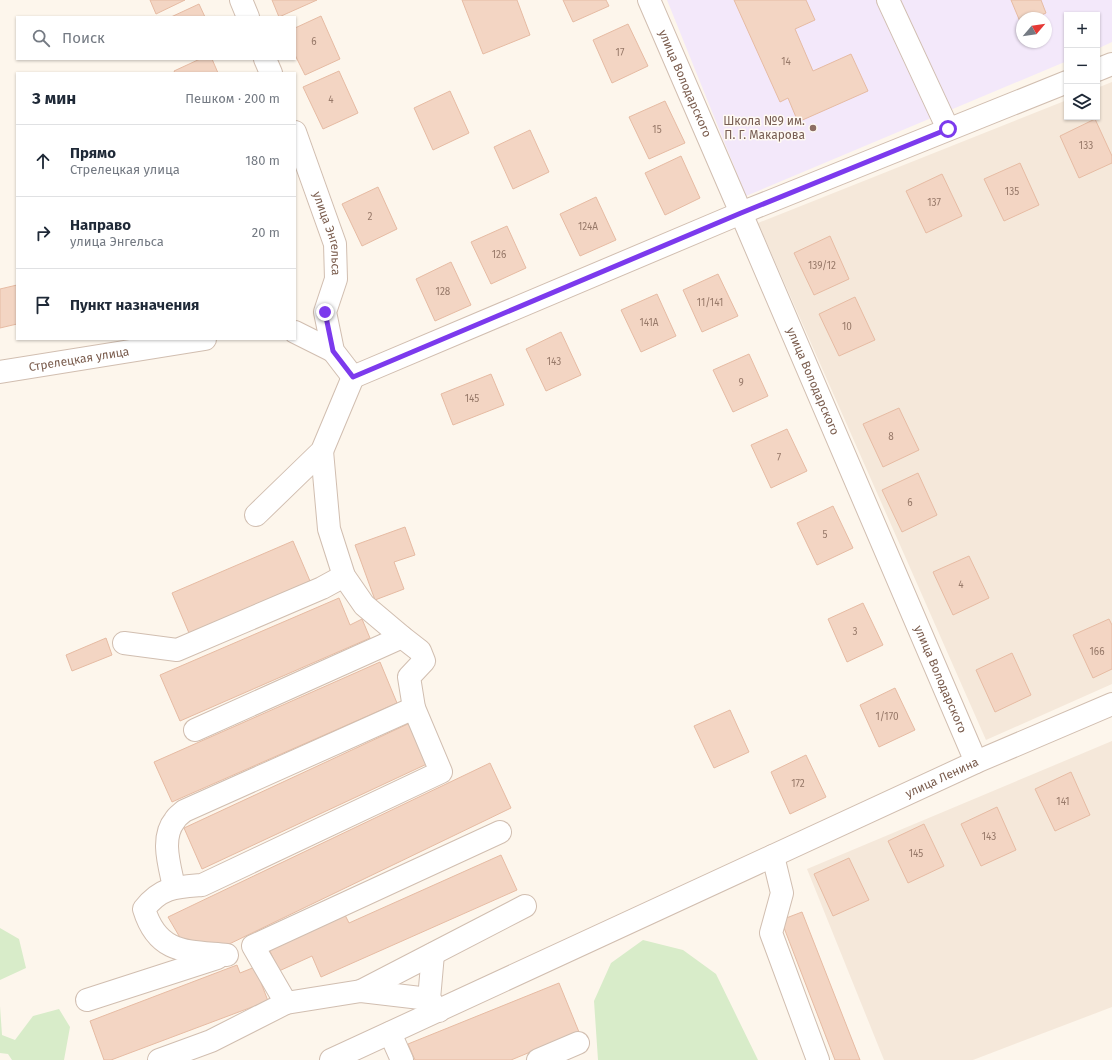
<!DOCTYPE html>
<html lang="ru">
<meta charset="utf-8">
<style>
:root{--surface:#fff;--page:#f2f2f3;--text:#1f2937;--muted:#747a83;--line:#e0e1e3}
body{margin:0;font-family:"Fira Sans",sans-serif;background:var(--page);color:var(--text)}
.controls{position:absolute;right:12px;top:12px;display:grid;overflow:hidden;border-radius:0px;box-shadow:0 1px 3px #0004}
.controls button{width:36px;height:36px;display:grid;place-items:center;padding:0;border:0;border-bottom:1px solid var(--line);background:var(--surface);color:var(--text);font:20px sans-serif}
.compass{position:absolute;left:1016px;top:12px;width:36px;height:36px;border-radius:50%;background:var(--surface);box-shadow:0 1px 3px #0004;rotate:61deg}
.stop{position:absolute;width:12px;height:12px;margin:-9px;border:3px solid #7c3aed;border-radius:50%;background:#fff}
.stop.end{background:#7c3aed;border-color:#fff;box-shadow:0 1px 4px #0008}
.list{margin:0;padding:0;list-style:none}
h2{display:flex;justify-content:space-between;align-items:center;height:52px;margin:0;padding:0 16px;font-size:17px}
h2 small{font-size:13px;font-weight:400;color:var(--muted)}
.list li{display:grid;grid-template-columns:26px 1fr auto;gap:12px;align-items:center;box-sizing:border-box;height:72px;padding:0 16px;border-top:1px solid var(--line)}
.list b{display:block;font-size:15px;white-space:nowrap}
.list p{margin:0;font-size:13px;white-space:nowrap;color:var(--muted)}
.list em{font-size:13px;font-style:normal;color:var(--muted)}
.icon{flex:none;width:22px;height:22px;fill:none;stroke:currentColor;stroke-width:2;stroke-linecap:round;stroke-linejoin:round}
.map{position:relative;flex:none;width:1112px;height:1060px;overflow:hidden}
.search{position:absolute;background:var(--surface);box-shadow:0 1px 3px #0004;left:16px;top:16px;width:280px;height:44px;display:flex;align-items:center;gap:10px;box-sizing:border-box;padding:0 14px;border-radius:0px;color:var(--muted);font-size:15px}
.panel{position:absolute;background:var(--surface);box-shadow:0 1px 3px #0004;left:16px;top:72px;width:280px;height:268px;border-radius:0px}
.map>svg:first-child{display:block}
.residential{fill:#f5e8da}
.education{fill:#f3e8fa;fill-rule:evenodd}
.green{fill:#d8ecc9}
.building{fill:#f3d5c3;stroke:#e6bba3}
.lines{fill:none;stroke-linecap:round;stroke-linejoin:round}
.minor-casing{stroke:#d1beb0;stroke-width:24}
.minor{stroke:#fff;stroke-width:22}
.route{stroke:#7c3aed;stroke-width:5}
.education-dot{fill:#8d6e63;stroke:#fffaf3;stroke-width:1.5}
.labels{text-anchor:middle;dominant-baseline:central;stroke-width:3;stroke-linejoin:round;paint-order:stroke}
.number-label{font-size:10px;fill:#987a6a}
.street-label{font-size:12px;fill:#7a5c4d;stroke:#fffaf3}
.education-label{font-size:12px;fill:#785e54;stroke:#fffaf3;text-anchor:end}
</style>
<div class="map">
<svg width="1112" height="1060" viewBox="0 0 1112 1060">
<rect width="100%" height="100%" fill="#fdf6ec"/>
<!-- residential -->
<path class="residential" d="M 1112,82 L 1112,684 L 986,740 L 758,223 L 1067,100 L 1067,117 L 1097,117 L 1097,88 Z
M 1112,741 L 1112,1007 L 973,1060 L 884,1060 L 807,869 Z"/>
<!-- education -->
<path class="education" d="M 667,0 L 1112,0 L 1112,42 L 1097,49 L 1097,15 L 1067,15 L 1067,61 L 746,196 ZM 1022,18 L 1046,18 L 1046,42 L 1022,42 Z"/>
<!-- green -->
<path class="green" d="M 0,928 L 19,939 L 26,968 L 0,980 Z
M 643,940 L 683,950 L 716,974 L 758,1060 L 598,1060 L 594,1001 L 611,963 Z
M 0,1006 L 2,1035 L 15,1040 L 33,1016 L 59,1009 L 70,1027 L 64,1060 L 12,1060 L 8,1054 L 0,1053 Z"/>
<!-- building -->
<path class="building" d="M 150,0 L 185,0 L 156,14 Z
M 272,0 L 317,0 L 279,17 Z
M 462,0 L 517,0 L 530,35 L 483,54 Z
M 563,0 L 606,0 L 609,6 L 573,22 Z
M 734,0 L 806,0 L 815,20 L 795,29 L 813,71 L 851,54 L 868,91 L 798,122 L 788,98 L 780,102 Z
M 1011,0 L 1041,0 L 1046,13 L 1035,18 L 1022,18 L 1022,23 L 1021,24 Z
M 199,4 L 205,17 L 171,17 Z
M 321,16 L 340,59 L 305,75 L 295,55 L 295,28 Z
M 628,24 L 648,66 L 612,83 L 593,40 Z
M 200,59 L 212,59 L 218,73 L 175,73 L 174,71 Z
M 339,71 L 358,113 L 323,129 L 303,87 Z
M 450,91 L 469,133 L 433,150 L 414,108 Z
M 665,101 L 685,143 L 649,159 L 629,117 Z
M 1095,119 L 1112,156 L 1112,163 L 1079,178 L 1060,136 Z
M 530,130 L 549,172 L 513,189 L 494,147 Z
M 681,156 L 700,198 L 665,215 L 645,173 Z
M 1020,163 L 1039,205 L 1004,221 L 984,179 Z
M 942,174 L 962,216 L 926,233 L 906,191 Z
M 378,187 L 397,229 L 362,246 L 342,204 Z
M 596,197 L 616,240 L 580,256 L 560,214 Z
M 507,226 L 526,268 L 491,284 L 471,242 Z
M 830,236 L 849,279 L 814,295 L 794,253 Z
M 451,262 L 471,305 L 435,321 L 416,279 Z
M 718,274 L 738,316 L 702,332 L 683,290 Z
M 17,285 L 17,324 L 0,328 L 0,289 Z
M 657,294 L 676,336 L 641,352 L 621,310 Z
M 855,297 L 875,340 L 839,356 L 819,314 Z
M 561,332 L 581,375 L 546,391 L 526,349 Z
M 749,354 L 768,396 L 733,412 L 713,370 Z
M 491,374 L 504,405 L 453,425 L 441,394 Z
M 899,408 L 919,450 L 883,467 L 863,424 Z
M 787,429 L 807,471 L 771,488 L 751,445 Z
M 918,473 L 937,515 L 902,532 L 882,490 Z
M 833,506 L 853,548 L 817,565 L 797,523 Z
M 405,527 L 415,555 L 394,562 L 404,589 L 375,600 L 355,545 Z
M 293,541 L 310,581 L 189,633 L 172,593 Z
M 969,556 L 989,598 L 953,615 L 933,572 Z
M 339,598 L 350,625 L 362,619 L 370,638 L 180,721 L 160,675 Z
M 863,603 L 883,645 L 847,662 L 828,619 Z
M 1109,619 L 1112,625 L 1112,669 L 1093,678 L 1073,635 Z
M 106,638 L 112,655 L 72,671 L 66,655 Z
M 1012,653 L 1031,695 L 995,712 L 976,670 Z
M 380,662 L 397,703 L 172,802 L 154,762 Z
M 895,688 L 915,730 L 879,747 L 860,705 Z
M 730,710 L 749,752 L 714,768 L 694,726 Z
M 410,723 L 429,763 L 202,869 L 184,828 Z
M 806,755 L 826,797 L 790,814 L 771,772 Z
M 490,763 L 511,808 L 223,947 L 182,941 L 168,917 Z
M 1071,772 L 1090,815 L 1055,831 L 1035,789 Z
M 997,807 L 1016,850 L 981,866 L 961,824 Z
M 924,824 L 944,866 L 908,883 L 888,841 Z
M 501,855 L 517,890 L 321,977 L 312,956 L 279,971 L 269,949 L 345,915 L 349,923 Z
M 849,858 L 869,900 L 833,916 L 814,874 Z
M 802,912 L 860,1060 L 835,1060 L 781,920 Z
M 237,965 L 240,973 L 255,967 L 268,1001 L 111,1060 L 104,1060 L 90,1021 Z
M 559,983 L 579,1032 L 511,1060 L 415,1060 L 408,1044 Z"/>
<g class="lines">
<!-- minor casing -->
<g class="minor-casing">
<g id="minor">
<path d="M 241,0 L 248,17"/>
<path id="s1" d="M 649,0 L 741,213 L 976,762"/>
<path d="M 888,0 L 948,129"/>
<path d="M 265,59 L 271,73"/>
<path d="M 1097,70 L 1112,64"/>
<path id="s2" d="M 295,132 L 335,244 L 336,279 L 325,312 L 333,351 L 353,377"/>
<path d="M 295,332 L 333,351"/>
<path id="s3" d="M 0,372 L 205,339"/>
<path d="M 353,377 L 741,213 L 1067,82"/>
<path d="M 256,515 L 322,451 L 353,377"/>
<path d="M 124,643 L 177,650 L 322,588 L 344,576"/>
<path d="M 195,730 L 402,637"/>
<path d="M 773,856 L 782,893 L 771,933 L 818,1060"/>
<path d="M 174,887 C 170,867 160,838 175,820 C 177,816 181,814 184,811 L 414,708"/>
<path d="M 227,955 C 188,951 158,955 144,909 C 161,887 176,887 202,885 L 441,772 L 414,708 L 409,677 L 424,661 L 420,651 L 402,637 L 364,605 L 344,576 L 329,529 L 322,451"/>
<path d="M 361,991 L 525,906"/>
<path d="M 429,999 L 433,954"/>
<path d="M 87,1000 L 217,958"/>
<path d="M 286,1003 L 253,946 L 500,832"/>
<path d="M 390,1033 L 402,1060"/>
<path d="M 159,1060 L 211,1041 L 286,1003 L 361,991 L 429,999 L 439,1011"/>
<path id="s4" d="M 331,1060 L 976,762 L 1112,704"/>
<path d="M 538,1060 L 578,1043"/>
</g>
</g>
<!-- minor -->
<use href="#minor" class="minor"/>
</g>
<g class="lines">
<!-- route -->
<path class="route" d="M 325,312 L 333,351 L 353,377 L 741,213 L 948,129"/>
</g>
<!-- markers -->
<circle class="education-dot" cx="813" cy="128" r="4"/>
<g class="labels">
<!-- number labels -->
<g class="number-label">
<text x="314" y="42">6</text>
<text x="620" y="53">17</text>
<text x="786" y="62">14</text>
<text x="331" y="100">4</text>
<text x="657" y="130">15</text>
<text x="1086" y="146">133</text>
<text x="1012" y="192">135</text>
<text x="934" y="203">137</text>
<text x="370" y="217">2</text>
<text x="588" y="227">124А</text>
<text x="499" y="255">126</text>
<text x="822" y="266">139/12</text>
<text x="443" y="292">128</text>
<text x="710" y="303">11/141</text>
<text x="649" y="323">141А</text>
<text x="847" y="327">10</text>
<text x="554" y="362">143</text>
<text x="741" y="383">9</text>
<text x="472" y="399">145</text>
<text x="891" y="437">8</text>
<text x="779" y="458">7</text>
<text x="910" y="503">6</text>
<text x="825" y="535">5</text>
<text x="961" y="585">4</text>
<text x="855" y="632">3</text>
<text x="1097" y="652">166</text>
<text x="887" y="717">1/170</text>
<text x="798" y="784">172</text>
<text x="1063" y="802">141</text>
<text x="989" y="837">143</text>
<text x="916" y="854">145</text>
</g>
<!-- street labels -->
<g class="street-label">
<text stroke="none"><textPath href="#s1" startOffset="91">улица Володарского</textPath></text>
<text stroke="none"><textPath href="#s2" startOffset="107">улица Энгельса</textPath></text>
<text stroke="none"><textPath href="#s3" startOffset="80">Стрелецкая улица</textPath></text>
<text stroke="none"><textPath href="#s1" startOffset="415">улица Володарского</textPath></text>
<text stroke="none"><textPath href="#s1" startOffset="739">улица Володарского</textPath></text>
<text stroke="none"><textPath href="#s4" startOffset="673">улица Ленина</textPath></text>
</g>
<!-- education labels -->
<g class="education-label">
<text x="805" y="121">Школа №9 им.<tspan x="805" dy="14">П. Г. Макарова</tspan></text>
</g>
</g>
</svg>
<div class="controls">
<button>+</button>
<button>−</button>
<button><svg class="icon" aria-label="layers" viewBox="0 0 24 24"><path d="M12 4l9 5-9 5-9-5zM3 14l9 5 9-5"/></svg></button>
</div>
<svg class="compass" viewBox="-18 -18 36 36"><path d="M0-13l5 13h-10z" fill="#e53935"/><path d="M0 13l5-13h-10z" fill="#747a83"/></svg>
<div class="stop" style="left:948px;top:129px"></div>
<div class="stop end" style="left:325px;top:312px"></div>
<div class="search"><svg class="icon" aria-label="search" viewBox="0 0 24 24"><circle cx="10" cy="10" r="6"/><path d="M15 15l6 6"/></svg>Поиск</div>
<section class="panel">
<h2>3 мин<small>Пешком · 200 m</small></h2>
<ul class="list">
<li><svg class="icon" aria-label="ahead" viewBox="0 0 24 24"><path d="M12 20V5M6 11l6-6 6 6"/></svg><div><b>Прямо</b><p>Стрелецкая улица</p></div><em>180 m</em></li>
<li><svg class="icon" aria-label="right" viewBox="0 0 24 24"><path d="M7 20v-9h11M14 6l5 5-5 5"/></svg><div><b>Направо</b><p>улица Энгельса</p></div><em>20 m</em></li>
<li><svg class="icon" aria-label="arrive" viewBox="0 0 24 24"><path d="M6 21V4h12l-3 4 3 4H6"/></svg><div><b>Пункт назначения</b></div></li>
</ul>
</section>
</div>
